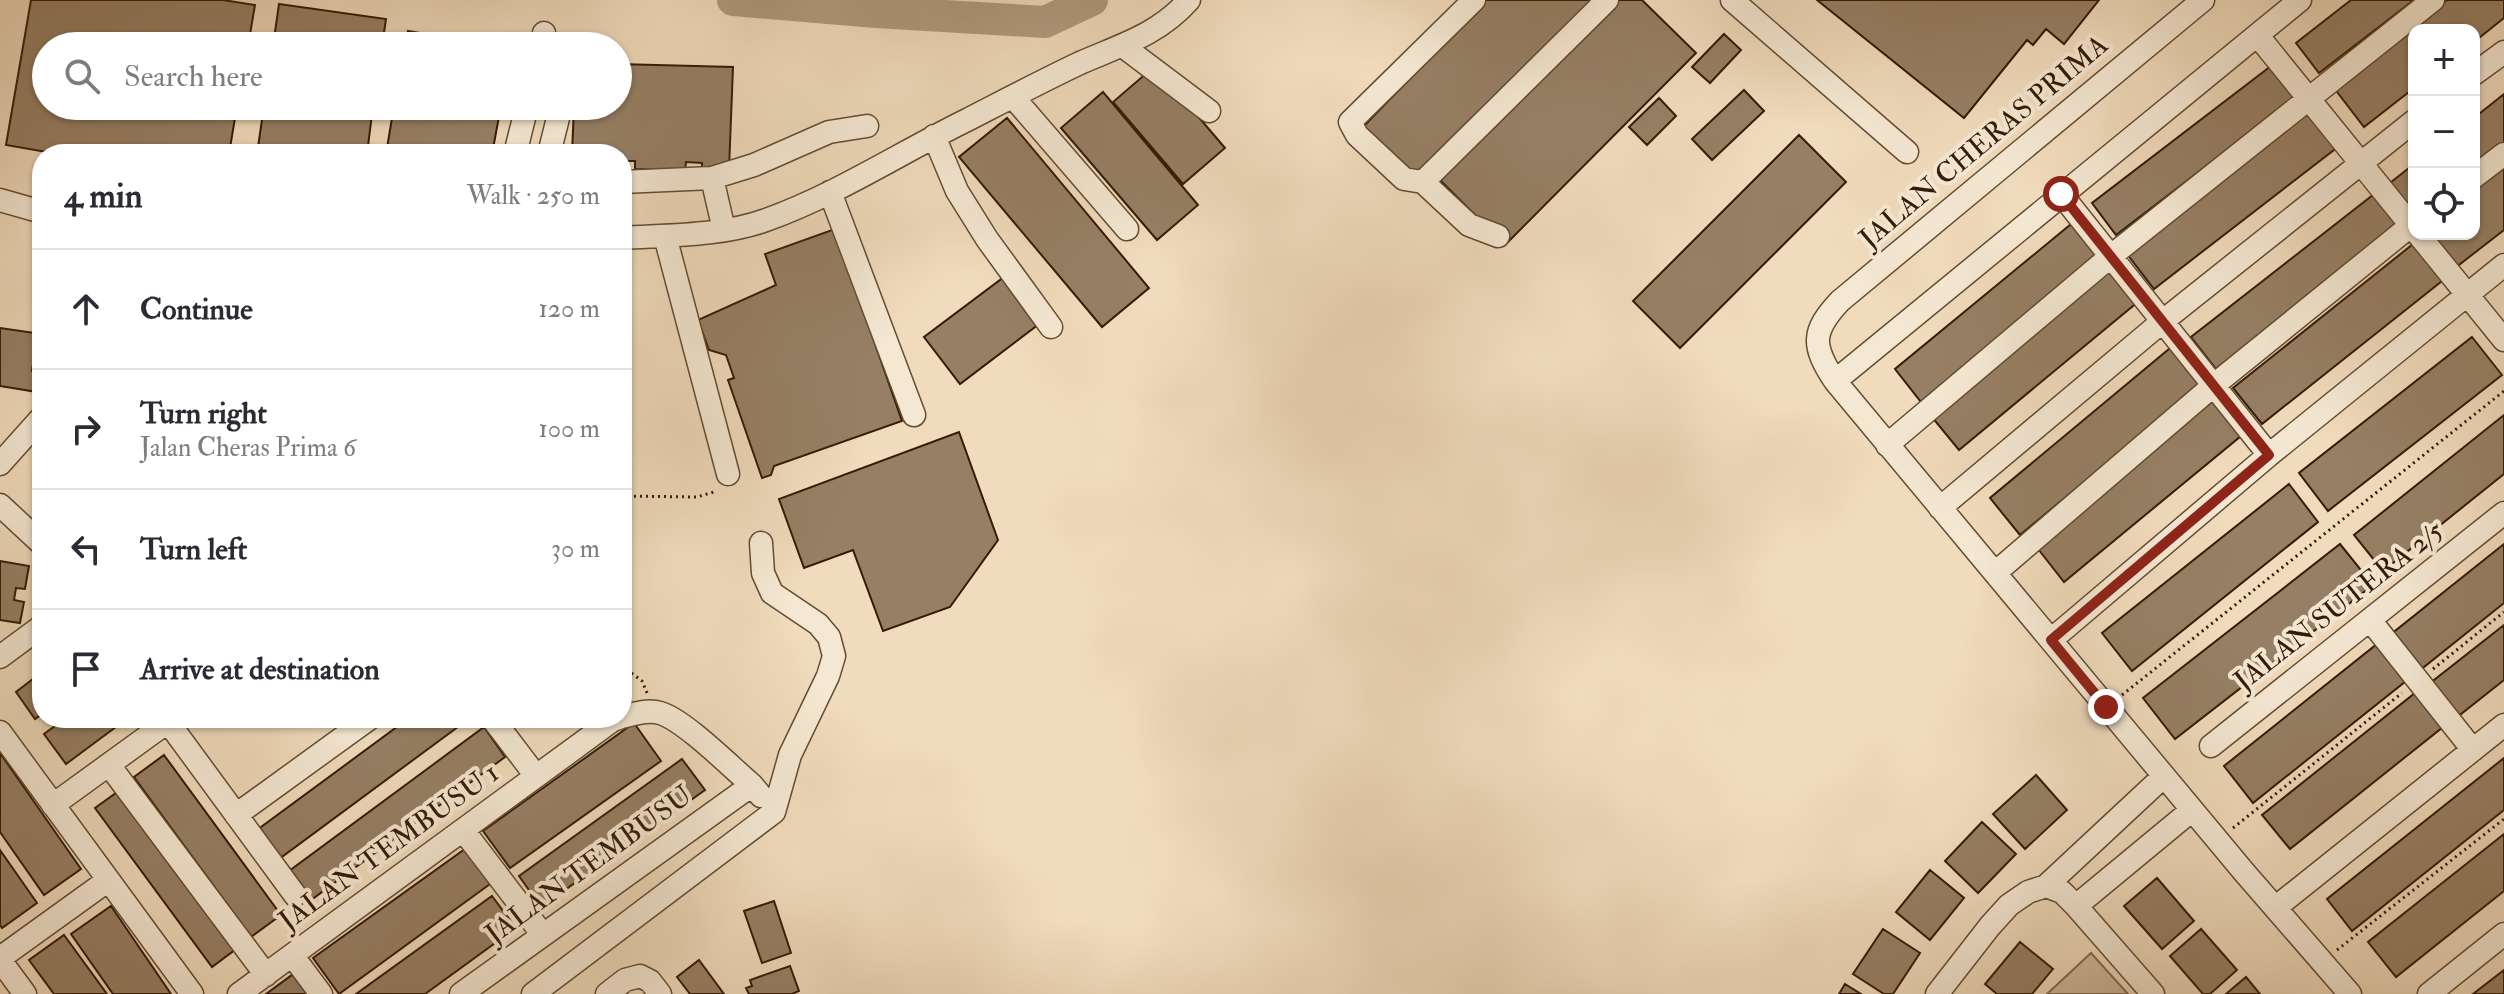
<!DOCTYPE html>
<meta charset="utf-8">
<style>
:root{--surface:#fff;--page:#f7f7f7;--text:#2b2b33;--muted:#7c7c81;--line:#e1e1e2}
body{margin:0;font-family:"IM FELL Double Pica",serif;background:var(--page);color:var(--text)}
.controls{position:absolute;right:24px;top:24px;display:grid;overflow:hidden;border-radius:16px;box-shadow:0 2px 6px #0004}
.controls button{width:72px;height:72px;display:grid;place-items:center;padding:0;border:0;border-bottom:2px solid var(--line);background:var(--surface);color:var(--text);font:40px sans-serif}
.stop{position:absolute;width:24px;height:24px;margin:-18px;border:6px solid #8f2418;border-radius:50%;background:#fff}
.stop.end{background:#8f2418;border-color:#fff;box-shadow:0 2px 8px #0008}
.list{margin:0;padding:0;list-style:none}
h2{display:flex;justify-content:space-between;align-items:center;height:104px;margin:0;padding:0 32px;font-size:34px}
h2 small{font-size:26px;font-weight:400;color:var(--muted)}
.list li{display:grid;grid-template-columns:52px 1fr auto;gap:24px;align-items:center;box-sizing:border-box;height:120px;padding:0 32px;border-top:2px solid var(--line)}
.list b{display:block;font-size:30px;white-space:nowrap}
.list p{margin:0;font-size:26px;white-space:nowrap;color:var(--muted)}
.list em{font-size:26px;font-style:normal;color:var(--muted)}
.icon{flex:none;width:44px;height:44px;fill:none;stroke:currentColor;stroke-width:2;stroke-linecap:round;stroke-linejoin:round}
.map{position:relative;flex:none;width:2504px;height:994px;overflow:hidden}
.search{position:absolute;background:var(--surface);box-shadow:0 2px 6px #0004;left:32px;top:32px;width:600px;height:88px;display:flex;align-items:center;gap:20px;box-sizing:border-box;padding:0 28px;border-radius:44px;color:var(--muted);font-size:30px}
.panel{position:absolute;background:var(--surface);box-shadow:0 2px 6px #0004;left:32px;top:144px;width:600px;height:584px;border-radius:32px}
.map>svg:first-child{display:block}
.green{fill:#d0ba9d;stroke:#826a50;stroke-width:2}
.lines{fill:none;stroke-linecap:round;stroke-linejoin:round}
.river{stroke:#b09a7d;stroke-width:32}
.building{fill:#967f64;stroke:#351b04;stroke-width:2}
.minor-casing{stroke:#644b32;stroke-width:25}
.path{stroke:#351b04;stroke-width:3;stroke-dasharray:2 4;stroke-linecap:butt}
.minor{stroke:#f5e8d3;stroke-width:22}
.route{stroke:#8f2418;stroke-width:10}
.labels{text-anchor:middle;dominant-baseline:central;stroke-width:8;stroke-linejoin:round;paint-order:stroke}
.street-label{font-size:28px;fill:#351b04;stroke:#f5e8d3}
</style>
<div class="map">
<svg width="2504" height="994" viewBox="0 0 2504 994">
<rect width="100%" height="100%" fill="#f0dbbc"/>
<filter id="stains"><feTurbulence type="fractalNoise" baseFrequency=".0025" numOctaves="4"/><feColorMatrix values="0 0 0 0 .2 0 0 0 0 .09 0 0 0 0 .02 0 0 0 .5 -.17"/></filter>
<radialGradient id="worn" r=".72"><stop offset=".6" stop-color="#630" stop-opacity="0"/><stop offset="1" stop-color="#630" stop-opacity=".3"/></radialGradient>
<!-- green -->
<path class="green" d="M 2091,953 L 2128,994 L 2047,994 Z"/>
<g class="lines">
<!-- river -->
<path class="river" d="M 733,0 L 876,12 L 1045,22 L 1092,0"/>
</g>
<!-- building -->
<path class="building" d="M 31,0 L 223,0 L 255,5 L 248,46 L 46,46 L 46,106 L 237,106 L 229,154 L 58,154 L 6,145 Z
M 1486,0 L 1592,0 L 1416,181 L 1362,128 Z
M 1616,0 L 1642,0 L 1696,53 L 1505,245 L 1439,179 Z
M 1817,0 L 2099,0 L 2064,44 L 2046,29 L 2033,45 L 2027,40 L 1964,118 Z
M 2351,0 L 2414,0 L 2319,73 L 2296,43 Z
M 2447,0 L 2504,0 L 2504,18 L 2474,42 L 2474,30 L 2414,30 L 2414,88 L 2364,127 L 2334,88 Z
M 279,4 L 386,19 L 382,46 L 273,46 Z
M 408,31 L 496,46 L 405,46 Z
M 1724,34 L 1741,50 L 1710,83 L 1692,67 Z
M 2275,63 L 2299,95 L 2116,235 L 2092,203 Z
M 618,64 L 733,67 L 729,169 L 702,170 L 702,163 L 686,162 L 685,171 L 635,169 L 635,161 L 622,161 L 622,154 L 572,154 L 574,106 L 618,106 Z
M 1155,66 L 1225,148 L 1183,184 L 1113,102 Z
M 1744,90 L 1764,111 L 1712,160 L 1692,139 Z
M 1103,92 L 1198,205 L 1157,240 L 1061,128 Z
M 2504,94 L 2504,145 L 2474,169 L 2474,118 Z
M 1659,98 L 1676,116 L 1647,145 L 1629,127 Z
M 264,106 L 373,106 L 367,154 L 257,154 Z
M 394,106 L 501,106 L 492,154 L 386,154 Z
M 2316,107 L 2343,143 L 2154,289 L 2127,254 Z
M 1007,118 L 1149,288 L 1102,327 L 959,157 Z
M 1799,135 L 1846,182 L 1680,348 L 1633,301 Z
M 2414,164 L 2414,214 L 2390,183 Z
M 2504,168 L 2504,230 L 2455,268 L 2429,234 L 2474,234 L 2474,191 Z
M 2378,191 L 2403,224 L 2216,369 L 2191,337 Z
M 2082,215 L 2108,248 L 1921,402 L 1895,369 Z
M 835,229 L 902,421 L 774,466 L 771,475 L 762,478 L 728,380 L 734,378 L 726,355 L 709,350 L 698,320 L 776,285 L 765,254 Z
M 2418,240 L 2447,277 L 2262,424 L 2233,388 Z
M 2117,262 L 2145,296 L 1959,450 L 1931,416 Z
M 1008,274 L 1043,321 L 960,384 L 924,337 Z
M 0,328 L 42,334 L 42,359 L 34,358 L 32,371 L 39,372 L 37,392 L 0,386 Z
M 2472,337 L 2502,375 L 2328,511 L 2299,473 Z
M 2175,344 L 2206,381 L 2020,535 L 1990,498 Z
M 2217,395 L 2247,431 L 2064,582 L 2035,545 Z
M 2504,415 L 2504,474 L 2383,571 L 2354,535 Z
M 959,432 L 998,540 L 950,607 L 883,631 L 853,550 L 804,568 L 779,499 Z
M 2289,484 L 2318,522 L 2132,671 L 2102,633 Z
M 2340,544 L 2373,585 L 2175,739 L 2143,698 Z
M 2504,544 L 2504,603 L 2419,671 L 2390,635 Z
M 0,561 L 29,566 L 25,589 L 16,588 L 14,600 L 24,602 L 20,623 L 0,620 Z
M 2504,625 L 2504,680 L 2456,718 L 2429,684 Z
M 2377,644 L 2406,681 L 2253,803 L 2224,766 Z
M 42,672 L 42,714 L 35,719 L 16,692 Z
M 2415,693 L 2443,727 L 2290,849 L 2262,815 Z
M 66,718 L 128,718 L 66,764 L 44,734 Z
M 409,718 L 470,718 L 279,859 L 257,830 Z
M 634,723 L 661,761 L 510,868 L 483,831 Z
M 484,727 L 505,757 L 307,903 L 285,874 Z
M 0,753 L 81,869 L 44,895 L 0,832 Z
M 164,755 L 281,915 L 251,937 L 134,777 Z
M 2504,758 L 2504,810 L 2352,931 L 2327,899 Z
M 682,759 L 705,790 L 541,907 L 519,876 Z
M 2036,775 L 2067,810 L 2025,849 L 1993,814 Z
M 123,788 L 240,946 L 212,967 L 95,808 Z
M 1982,822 L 2016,854 L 1978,893 L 1945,861 Z
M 2504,834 L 2504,891 L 2396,977 L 2368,942 Z
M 465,849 L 490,884 L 339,994 L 313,958 Z
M 0,850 L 37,903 L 2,928 L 0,925 Z
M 1930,870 L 1964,898 L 1930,940 L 1896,912 Z
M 2157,878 L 2194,921 L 2162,949 L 2124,906 Z
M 492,896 L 516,928 L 425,994 L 356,994 Z
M 774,901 L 791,953 L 762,963 L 744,911 Z
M 111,906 L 171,994 L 113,994 L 71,934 Z
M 1883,929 L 1920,953 L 1893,994 L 1884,994 L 1853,974 Z
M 2201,929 L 2237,970 L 2210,994 L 2203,994 L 2170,956 Z
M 64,935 L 107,994 L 54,994 L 29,960 Z
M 2020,942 L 2053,969 L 2032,994 L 1997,994 L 1985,984 Z
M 699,960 L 724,994 L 690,994 L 677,977 Z
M 790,966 L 799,991 L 792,994 L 749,994 L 746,988 L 752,986 L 750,980 Z
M 2504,970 L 2504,994 L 2473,994 Z
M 296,972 L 312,994 L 266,994 Z
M 2246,977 L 2260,994 L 2226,994 Z
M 1845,984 L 1861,994 L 1839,994 Z"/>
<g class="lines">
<!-- minor casing -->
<g class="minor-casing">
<path id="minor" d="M 1474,0 L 1350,122 L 1357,135 L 1404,179 L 1423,182 L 1469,225 L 1498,236
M 1732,0 L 1907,152
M 2203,0 L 1840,301 C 1811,332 1812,346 1835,381 L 2244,872 L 2350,994
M 2258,36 L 2414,229
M 542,46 L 544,33
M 1124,47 L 1209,111
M 2474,74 L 2504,52
M 1013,97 L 1127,229
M 934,136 L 957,191 L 987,239 L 1051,327
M 515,154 L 527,106
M 549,154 L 561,106
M 2474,177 L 2504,154
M 712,178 L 754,165 L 829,132 L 867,126
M 622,182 L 712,178 L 724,230
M 1423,182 L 1607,0
M 830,192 L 914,415
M 2061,194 L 2269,455
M 0,200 L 42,212
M 2418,234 L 2504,340
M 665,236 L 728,474
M 622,238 C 669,235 722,236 766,220 C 836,195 900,153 967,120 C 1004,101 1042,81 1080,63 C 1121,45 1158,35 1189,0
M 1835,381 L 2300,0
M 1887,445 L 2111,256 L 2433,0
M 0,464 L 42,417
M 0,505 L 42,544
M 1940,508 L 2163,321 L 2414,121
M 1995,573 L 2214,385 L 2414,223
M 2370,620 L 2473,750
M 2051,640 L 2269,455 L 2504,265
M 0,657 L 42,626
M 622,717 C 633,714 648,709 660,713 C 683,719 732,768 752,785 L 761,796
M 492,718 L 536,776
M 168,722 L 295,895
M 0,732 L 192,994
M 2211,746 L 2504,513
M 109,765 L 266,975
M 53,805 L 173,718
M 236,815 L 370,718
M 463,830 L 543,935
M 2046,886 L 2164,776
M 2076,906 L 2192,810
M 2275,908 L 2504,725
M 292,955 L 321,994
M 0,958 L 107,881
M 0,960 L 25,994
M 239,994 L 613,720 L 619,718
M 461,994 L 752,785
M 533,994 L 774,812 L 790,755 L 828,676 L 834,656 L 829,637 L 818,624 L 772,593 L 763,573 L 761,543
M 607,994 L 625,980 L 640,976 L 650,981 L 660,994
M 1937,994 L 1990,926 L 2009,905 L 2028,892 L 2046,886 L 2062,892 L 2076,906 L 2153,994
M 2429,994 L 2504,934"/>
</g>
<!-- path -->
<path class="path" d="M 622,496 L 697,497 L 717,491
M 622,666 L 642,681 L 647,693
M 2433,669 L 2504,612
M 2122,695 L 2504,391
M 2233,828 L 2402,693
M 2337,950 L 2504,819"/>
<!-- minor -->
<use href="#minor" class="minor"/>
</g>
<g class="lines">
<!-- route -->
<path class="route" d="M 2061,194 L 2269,455 L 2051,640 L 2106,707"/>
</g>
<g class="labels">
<!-- street labels -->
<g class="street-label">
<text transform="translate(1984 142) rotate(-40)">JALAN CHERAS PRIMA</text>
<text transform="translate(2339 606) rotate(-38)">JALAN SUTERA 2/5</text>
<text transform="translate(389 847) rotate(-36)">JALAN TEMBUSU 1</text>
<text transform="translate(589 865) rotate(-36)">JALAN TEMBUSU</text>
</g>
</g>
<rect width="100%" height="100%" filter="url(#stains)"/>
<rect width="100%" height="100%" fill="url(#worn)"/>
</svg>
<div class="controls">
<button>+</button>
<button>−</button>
<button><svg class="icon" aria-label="locate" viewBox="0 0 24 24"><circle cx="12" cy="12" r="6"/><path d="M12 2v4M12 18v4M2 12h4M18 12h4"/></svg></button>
</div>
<div class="stop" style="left:2061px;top:194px"></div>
<div class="stop end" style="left:2106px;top:707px"></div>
<div class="search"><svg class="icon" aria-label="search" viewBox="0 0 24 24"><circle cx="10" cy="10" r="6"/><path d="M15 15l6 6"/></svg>Search here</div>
<section class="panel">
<h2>4 min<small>Walk · 250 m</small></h2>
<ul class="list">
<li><svg class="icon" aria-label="ahead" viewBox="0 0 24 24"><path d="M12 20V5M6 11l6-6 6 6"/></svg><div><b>Continue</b></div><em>120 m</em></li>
<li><svg class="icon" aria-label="right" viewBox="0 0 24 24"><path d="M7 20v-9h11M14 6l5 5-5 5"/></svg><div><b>Turn right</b><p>Jalan Cheras Prima 6</p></div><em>100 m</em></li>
<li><svg class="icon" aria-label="left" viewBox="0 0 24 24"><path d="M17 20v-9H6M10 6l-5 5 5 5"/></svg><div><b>Turn left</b></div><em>30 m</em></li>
<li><svg class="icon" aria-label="arrive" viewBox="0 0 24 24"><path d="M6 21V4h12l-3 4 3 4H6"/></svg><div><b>Arrive at destination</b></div></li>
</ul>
</section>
</div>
